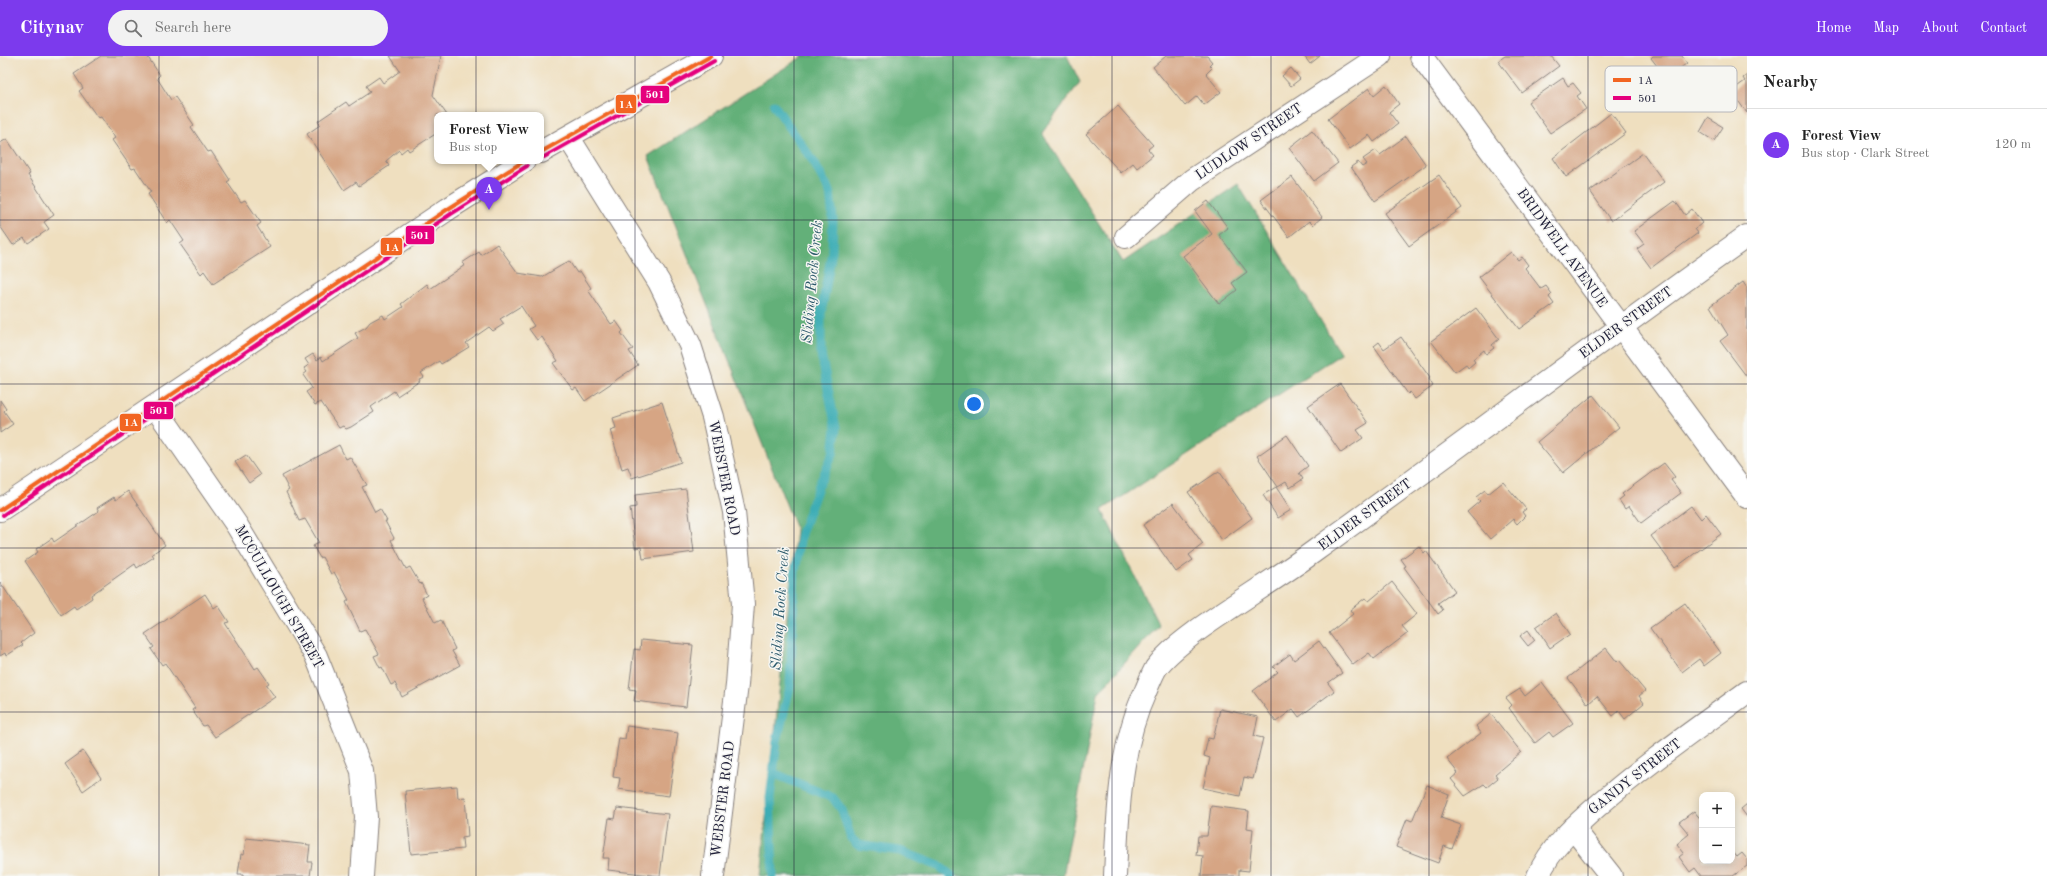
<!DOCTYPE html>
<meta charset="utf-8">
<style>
:root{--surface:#fff;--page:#f2f2f2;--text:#222;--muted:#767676;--line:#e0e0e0;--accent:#7c3aed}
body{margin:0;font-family:"Old Standard TT",serif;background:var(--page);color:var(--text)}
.controls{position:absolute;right:12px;bottom:12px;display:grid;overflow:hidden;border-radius:8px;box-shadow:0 2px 10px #0003}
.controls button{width:36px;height:36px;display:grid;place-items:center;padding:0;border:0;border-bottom:1px solid var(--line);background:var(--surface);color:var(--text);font:20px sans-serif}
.you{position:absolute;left:974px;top:348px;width:14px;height:14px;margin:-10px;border:3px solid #fff;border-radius:50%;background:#1a73e8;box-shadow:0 0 0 6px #1a73e833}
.badge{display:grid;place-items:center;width:26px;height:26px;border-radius:50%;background:var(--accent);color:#fff;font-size:13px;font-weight:700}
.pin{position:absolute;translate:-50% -33px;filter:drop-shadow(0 1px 2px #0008)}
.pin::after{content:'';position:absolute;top:21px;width:14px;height:12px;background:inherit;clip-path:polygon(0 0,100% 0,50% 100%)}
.popup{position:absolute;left:434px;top:56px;width:110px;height:52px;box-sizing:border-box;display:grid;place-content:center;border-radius:8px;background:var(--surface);filter:drop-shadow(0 1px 3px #0005);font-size:13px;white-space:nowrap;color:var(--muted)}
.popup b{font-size:15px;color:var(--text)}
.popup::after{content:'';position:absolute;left:50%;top:100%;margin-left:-8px;border:8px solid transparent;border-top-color:var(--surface)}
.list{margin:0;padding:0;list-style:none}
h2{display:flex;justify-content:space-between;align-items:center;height:52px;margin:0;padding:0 16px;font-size:17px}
h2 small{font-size:13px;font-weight:400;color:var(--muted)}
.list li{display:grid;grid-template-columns:26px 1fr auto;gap:12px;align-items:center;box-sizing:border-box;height:72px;padding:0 16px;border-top:1px solid var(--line)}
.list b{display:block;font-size:15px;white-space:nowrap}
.list p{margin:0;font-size:13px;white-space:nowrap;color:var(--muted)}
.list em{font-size:13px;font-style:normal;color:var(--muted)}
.icon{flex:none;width:22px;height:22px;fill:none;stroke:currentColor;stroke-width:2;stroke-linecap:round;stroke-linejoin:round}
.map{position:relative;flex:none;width:1747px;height:820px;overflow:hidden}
header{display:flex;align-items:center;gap:24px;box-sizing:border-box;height:56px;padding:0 20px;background:var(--accent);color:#fff}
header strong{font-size:19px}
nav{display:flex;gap:22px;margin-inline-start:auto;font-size:14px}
.search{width:280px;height:36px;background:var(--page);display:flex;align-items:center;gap:10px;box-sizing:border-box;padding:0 14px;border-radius:22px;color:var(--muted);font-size:15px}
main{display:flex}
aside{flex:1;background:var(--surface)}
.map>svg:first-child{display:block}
.forest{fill:#64b079;stroke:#43695a}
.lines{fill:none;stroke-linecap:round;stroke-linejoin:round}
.stream{stroke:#3cadb5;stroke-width:9}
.building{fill:#d6a584}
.street-casing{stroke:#88807d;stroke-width:24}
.street{stroke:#fff;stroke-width:22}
.bus-1-casing{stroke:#f6f6f2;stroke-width:7}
.bus-2-casing{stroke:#f6f6f2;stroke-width:7}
.bus-1{stroke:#f26522;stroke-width:4}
.bus-2{stroke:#e5007d;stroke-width:4}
.grid{fill:none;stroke:#22223b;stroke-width:1;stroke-opacity:0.55}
.labels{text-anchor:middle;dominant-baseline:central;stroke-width:3;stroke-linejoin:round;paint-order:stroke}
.street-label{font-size:14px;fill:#22223b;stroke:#f6f6f2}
.water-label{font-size:15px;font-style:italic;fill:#2c5a6c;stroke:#f6f6f2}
.key{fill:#f6f6f2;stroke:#b6b6bb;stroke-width:1}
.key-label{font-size:11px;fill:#22223b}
.line-badge{stroke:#f6f6f2;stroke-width:1.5}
.badge-label{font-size:11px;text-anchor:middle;font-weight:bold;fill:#fff}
</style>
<header>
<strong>Citynav</strong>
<div class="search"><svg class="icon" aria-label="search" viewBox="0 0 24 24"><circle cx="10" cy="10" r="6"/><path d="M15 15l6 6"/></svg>Search here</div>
<nav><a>Home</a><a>Map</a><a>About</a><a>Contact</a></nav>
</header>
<main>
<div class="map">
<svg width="1747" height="820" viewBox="0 0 1747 820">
<rect width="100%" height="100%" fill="#f6f6f2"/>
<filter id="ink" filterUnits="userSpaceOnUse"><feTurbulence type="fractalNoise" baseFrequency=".025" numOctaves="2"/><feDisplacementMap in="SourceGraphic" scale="8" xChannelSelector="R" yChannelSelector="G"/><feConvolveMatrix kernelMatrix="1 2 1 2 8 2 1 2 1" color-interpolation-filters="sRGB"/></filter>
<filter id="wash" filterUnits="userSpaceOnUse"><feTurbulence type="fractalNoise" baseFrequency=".012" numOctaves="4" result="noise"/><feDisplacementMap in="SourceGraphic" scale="16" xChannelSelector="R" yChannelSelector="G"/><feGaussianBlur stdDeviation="0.9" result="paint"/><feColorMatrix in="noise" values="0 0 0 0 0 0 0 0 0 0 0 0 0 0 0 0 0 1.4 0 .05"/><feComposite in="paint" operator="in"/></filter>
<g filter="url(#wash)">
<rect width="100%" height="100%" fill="#efdfbf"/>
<!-- forest -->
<path class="forest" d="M 803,0 L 1067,0 L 1080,26 L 1042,77 L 1123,206 L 1238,128 L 1341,298 L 1102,454 L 1159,569 L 1098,637 L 1063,820 L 760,820 L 796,473 L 648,100 Z"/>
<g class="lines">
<!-- stream -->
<path class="stream" d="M 773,717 L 833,742 L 842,754 L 851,782 L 858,789 L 900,795 L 939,810 L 952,820
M 773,820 L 770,742 L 777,685 L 790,631 L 795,516 L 801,478 L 818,431 L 833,398 L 836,372 L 821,298 L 821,258 L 832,195 L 833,163 L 830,136 L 813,105 L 774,49"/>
</g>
<g id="blocks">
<!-- building -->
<path class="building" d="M 101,0 L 147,0 L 160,19 L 157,22 L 171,44 L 175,41 L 194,69 L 191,71 L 208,96 L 211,95 L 230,124 L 227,126 L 241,146 L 245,144 L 261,167 L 257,170 L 270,191 L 213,228 L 204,215 L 201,218 L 180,188 L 184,185 L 170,164 L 167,167 L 148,138 L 151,136 L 135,112 L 132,113 L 112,84 L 115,82 L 101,61 L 98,62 L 79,35 L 83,32 L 74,18 Z
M 390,0 L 441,0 L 433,39 L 447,59 L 437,59 L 437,77 L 409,95 L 407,92 L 401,97 L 399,94 L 386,105 L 389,110 L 359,130 L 356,126 L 344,134 L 307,78 L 320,69 L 318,65 L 346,46 L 349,50 L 370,36 L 366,30 L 379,21 L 383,27 L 400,15 Z
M 1166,0 L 1207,0 L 1212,6 L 1209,9 L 1212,12 L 1206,18 L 1221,36 L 1204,49 L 1197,40 L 1185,50 L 1153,11 Z
M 1304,0 L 1320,0 L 1310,8 Z
M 1505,0 L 1551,0 L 1559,10 L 1522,37 L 1498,5 Z
M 1653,0 L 1682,0 L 1687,7 L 1667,23 L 1651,2 Z
M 1291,12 L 1300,23 L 1291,30 L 1282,20 Z
M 1747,19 L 1747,57 L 1731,35 L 1745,25 L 1743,22 Z
M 1563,22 L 1568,30 L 1573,27 L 1581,37 L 1577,40 L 1586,53 L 1550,77 L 1528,46 Z
M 1386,29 L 1399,48 L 1389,56 L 1398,68 L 1374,86 L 1369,79 L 1350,93 L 1328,63 L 1369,32 L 1374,39 Z
M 1118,50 L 1153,89 L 1148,93 L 1153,99 L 1137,112 L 1133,107 L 1121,117 L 1086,78 Z
M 1611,57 L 1626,77 L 1566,121 L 1553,102 Z
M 1708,62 L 1723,71 L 1714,85 L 1700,76 Z
M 1312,74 L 1338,107 L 1314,125 L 1289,92 Z
M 1406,80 L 1426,109 L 1375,145 L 1351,111 L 1358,106 L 1362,111 L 1367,108 L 1363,103 L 1376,94 L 1380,99 Z
M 7,83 L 30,118 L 28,119 L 54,159 L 44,166 L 49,173 L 28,187 L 24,182 L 13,189 L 0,170 L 0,87 Z
M 1643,97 L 1664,126 L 1611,165 L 1590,135 Z
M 1439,119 L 1462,152 L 1409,190 L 1385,157 Z
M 1292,121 L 1322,161 L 1313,169 L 1309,165 L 1289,181 L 1261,144 Z
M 1208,145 L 1228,172 L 1219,179 L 1247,216 L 1232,227 L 1237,234 L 1219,248 L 1183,200 L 1212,178 L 1195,155 Z
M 1675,145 L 1685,159 L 1692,153 L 1702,167 L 1695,173 L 1698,177 L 1651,212 L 1637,193 L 1644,188 L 1634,175 Z
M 497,188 L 518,217 L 542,221 L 569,205 L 577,217 L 580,215 L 591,232 L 588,234 L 611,268 L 616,265 L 623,275 L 621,277 L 633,293 L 629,295 L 638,309 L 585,345 L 576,332 L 573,334 L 553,307 L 558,305 L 542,281 L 537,284 L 529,273 L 534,270 L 521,250 L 500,263 L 504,268 L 493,275 L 489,271 L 466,287 L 469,291 L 441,308 L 439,305 L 421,317 L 424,321 L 419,323 L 420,325 L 397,340 L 394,335 L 371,351 L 374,356 L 351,371 L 346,373 L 343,370 L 339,372 L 321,346 L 315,349 L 306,336 L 312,332 L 303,319 L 307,316 L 304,312 L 309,309 L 305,303 L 313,298 L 317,304 L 321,301 L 323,305 L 358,282 L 355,277 L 366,271 L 370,266 L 383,259 L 385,263 L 403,251 L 401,248 L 427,228 L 430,233 L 465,209 L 462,207 L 479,196 L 481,199 Z
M 1511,196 L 1518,204 L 1522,201 L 1528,209 L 1525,212 L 1541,233 L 1546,230 L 1552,238 L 1549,241 L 1554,248 L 1519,273 L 1479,221 Z
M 1743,226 L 1747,232 L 1747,321 L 1720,285 L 1728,279 L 1710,250 Z
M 1476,252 L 1499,283 L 1492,289 L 1494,292 L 1486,298 L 1484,294 L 1473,303 L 1475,306 L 1468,312 L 1466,308 L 1455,316 L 1431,285 Z
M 1401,281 L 1430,322 L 1429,323 L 1433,330 L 1415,343 L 1410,336 L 1408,338 L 1374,290 L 1379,286 L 1384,293 Z
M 1340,328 L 1368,367 L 1357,374 L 1363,382 L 1341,397 L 1308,350 Z
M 1593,339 L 1619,371 L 1563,417 L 1537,386 Z
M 0,344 L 6,353 L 4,355 L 13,368 L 0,377 Z
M 662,346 L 681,406 L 632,422 L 628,411 L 622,413 L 610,374 L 616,372 L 613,362 Z
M 1287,379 L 1308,410 L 1299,417 L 1303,423 L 1290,432 L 1286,426 L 1278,431 L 1257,400 Z
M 339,389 L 346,403 L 350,401 L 367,429 L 362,431 L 375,456 L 380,453 L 387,465 L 385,465 L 394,482 L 391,484 L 406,513 L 410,511 L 420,528 L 421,527 L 427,539 L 422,542 L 435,567 L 441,564 L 455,593 L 452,595 L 460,609 L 402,641 L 395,627 L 391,629 L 382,611 L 380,612 L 374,600 L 379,598 L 365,573 L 360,575 L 346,546 L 349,544 L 334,516 L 331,518 L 322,501 L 320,502 L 313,490 L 319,487 L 305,463 L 299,465 L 286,436 L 289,434 L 282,420 Z
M 246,399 L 260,419 L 249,427 L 235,406 Z
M 1664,407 L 1675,421 L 1671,424 L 1681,437 L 1641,467 L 1629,450 L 1625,453 L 1619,444 L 1624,440 L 1622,438 Z
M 1219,415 L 1252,462 L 1222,484 L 1188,436 Z
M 1503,426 L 1526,453 L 1522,456 L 1525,460 L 1517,468 L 1513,463 L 1490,483 L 1467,456 L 1480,445 L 1476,441 L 1485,434 L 1488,438 Z
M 1276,431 L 1291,454 L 1278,462 L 1263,439 Z
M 686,433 L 694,496 L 643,503 L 641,491 L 635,492 L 630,452 L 636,451 L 635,439 Z
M 128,435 L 165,489 L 152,498 L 154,501 L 137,512 L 135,508 L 91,539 L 92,542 L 76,553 L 74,550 L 61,559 L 25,505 L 38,496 L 36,493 L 52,482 L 54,486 L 99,455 L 97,452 L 114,441 L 116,444 Z
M 1173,447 L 1203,488 L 1189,499 L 1193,504 L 1176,516 L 1143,469 Z
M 1691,450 L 1701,463 L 1706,458 L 1721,478 L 1675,512 L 1651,480 Z
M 1419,490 L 1424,497 L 1426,495 L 1455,535 L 1438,547 L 1443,554 L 1438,558 L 1404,511 L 1406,510 L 1401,503 Z
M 0,526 L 34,577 L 21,587 L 23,589 L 6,600 L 5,597 L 0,600 Z
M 1392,526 L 1417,558 L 1402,570 L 1408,577 L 1374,603 L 1369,597 L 1353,609 L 1329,577 L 1353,558 L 1350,554 L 1365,542 L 1369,545 Z
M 205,538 L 214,552 L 218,549 L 229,566 L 225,567 L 255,613 L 258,611 L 269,627 L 266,629 L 275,641 L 215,681 L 206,669 L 203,670 L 192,654 L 195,652 L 165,607 L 162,609 L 151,593 L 154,591 L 145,578 Z
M 1685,547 L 1721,597 L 1704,610 L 1699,603 L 1682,616 L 1650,572 Z
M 1556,557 L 1570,578 L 1550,592 L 1536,571 Z
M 1528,574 L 1535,584 L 1528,590 L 1520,580 Z
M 641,584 L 693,589 L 686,651 L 634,645 L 636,634 L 629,633 L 634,593 L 640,594 Z
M 1319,585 L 1342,617 L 1328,627 L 1334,635 L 1299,661 L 1293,653 L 1276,666 L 1253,635 L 1278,616 L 1273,611 L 1290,598 L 1294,604 Z
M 1606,592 L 1617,606 L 1619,604 L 1645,635 L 1639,640 L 1644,647 L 1625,663 L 1619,655 L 1613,660 L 1597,640 L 1588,648 L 1568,622 Z
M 1542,626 L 1573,667 L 1553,681 L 1549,676 L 1535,687 L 1509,652 L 1512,649 L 1506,642 L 1520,633 L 1525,640 Z
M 1220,653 L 1258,661 L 1254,680 L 1263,682 L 1253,723 L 1244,721 L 1240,740 L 1203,732 L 1210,702 L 1204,700 L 1208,682 L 1213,683 Z
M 1491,658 L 1521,696 L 1495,718 L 1498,722 L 1487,731 L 1484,728 L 1465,740 L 1451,723 L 1458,717 L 1447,703 L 1481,677 L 1476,670 Z
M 627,670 L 678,677 L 669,740 L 618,733 L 620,722 L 613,721 L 619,682 L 625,683 Z
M 83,695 L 101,722 L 83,735 L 65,708 Z
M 1427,729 L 1449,738 L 1441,762 L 1461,769 L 1452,793 L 1444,790 L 1438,807 L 1396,791 L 1407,763 L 1412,765 Z
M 457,730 L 458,742 L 465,741 L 468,781 L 462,782 L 463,793 L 411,798 L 405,735 Z
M 1747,748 L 1747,761 L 1741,753 Z
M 1211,750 L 1249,755 L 1247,772 L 1253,773 L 1249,815 L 1239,814 L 1239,820 L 1201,820 L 1203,800 L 1196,799 L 1198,780 L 1207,780 Z
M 617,752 L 668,758 L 660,820 L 608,814 L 609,802 L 603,802 L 609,762 L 615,763 Z
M 1694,755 L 1702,765 L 1702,805 L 1732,805 L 1732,795 L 1737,801 L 1742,797 L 1747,803 L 1747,810 L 1733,820 L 1701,820 L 1695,812 L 1690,816 L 1679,801 L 1684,797 L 1677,788 L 1689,778 L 1679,766 Z
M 246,782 L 310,789 L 308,806 L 312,806 L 310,820 L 242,820 L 242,818 L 238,818 L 241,798 L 244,799 Z"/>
</g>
</g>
<g filter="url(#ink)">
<use href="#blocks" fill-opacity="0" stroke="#88807d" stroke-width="1"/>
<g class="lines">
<!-- street casing -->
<g class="street-casing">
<path id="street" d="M 1421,0 L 1747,441
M 569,82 L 659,226 L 690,289 L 713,361 L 734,456 L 743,548 L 737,629 L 713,820
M 541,96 L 711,0
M 1126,181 L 1192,124 L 1380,0
M 155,351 L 236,468 L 316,600 L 362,715 L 366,761 L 362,820
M 0,454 L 448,153 L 524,105
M 1573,772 L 1611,820
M 1115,820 C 1118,757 1119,692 1146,634 C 1149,627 1152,619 1156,612 C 1168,596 1183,586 1198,574 C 1237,546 1278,522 1316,494 C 1461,390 1602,283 1747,180
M 1538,820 C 1552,789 1576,769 1601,747 C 1647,707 1698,672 1747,636"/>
</g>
<!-- street -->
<use href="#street" class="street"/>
<!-- bus-1 casing -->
<g class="bus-1-casing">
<path id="bus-1" d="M 541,96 L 711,0
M 0,454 L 448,153 L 524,105"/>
</g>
<!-- bus-2 casing -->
<g class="bus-2-casing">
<path id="bus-2" d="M 544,101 L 714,5
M 3,459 L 451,158 L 527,110"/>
</g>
<!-- bus-1 -->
<use href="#bus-1" class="bus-1"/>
<!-- bus-2 -->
<use href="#bus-2" class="bus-2"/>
</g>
</g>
<!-- grid -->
<path class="grid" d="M 159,0 L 159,820M 318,0 L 318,820M 476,0 L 476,820M 635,0 L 635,820M 794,0 L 794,820M 953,0 L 953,820M 1112,0 L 1112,820M 1271,0 L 1271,820M 1429,0 L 1429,820M 1588,0 L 1588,820M 0,164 L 1747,164M 0,328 L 1747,328M 0,492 L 1747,492M 0,656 L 1747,656"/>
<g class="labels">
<!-- street labels -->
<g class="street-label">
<text transform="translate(1249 86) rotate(-34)">LUDLOW STREET</text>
<text transform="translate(1562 192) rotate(54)">BRIDWELL AVENUE</text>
<text transform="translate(1626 267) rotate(-36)">ELDER STREET</text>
<text transform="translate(724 422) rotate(79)">WEBSTER ROAD</text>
<text transform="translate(1365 459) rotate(-36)">ELDER STREET</text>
<text transform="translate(279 541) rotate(60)">MCCULLOUGH STREET</text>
<text transform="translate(1635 721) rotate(-38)">GANDY STREET</text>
<text transform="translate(723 743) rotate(-83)">WEBSTER ROAD</text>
</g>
<!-- water labels -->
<g class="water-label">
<text transform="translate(813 226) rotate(-85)">Sliding Rock Creek</text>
<text transform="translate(781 553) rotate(-86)">Sliding Rock Creek</text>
</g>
</g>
<!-- legend -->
<rect x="1605" y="10" width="132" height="46" rx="6" class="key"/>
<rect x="1613" y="22" width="18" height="4" fill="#f26522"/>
<rect x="1613" y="40" width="18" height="4" fill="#e5007d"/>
<g class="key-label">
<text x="1638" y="28">1A</text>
<text x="1638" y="46">501</text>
</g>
<g class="line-badge">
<rect x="640" y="29" width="30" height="19" rx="4" fill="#e5007d"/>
<rect x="615" y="38" width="22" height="20" rx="4" fill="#f26522"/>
<rect x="405" y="169" width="30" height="20" rx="4" fill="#e5007d"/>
<rect x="380" y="181" width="23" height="19" rx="4" fill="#f26522"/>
<rect x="143" y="345" width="31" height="19" rx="4" fill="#e5007d"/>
<rect x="119" y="357" width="23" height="19" rx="4" fill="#f26522"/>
</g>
<g class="badge-label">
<text x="655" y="42">501</text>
<text x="626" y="52">1A</text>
<text x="420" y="183">501</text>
<text x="392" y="195">1A</text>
<text x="159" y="358">501</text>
<text x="131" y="370">1A</text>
</g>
</svg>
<div class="controls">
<button>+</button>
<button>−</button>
</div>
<div class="you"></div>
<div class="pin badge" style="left:489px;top:154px">A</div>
<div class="popup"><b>Forest View</b>Bus stop</div>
</div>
<aside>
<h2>Nearby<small></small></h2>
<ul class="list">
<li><span class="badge">A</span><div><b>Forest View</b><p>Bus stop · Clark Street</p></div><em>120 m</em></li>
</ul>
</aside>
</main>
